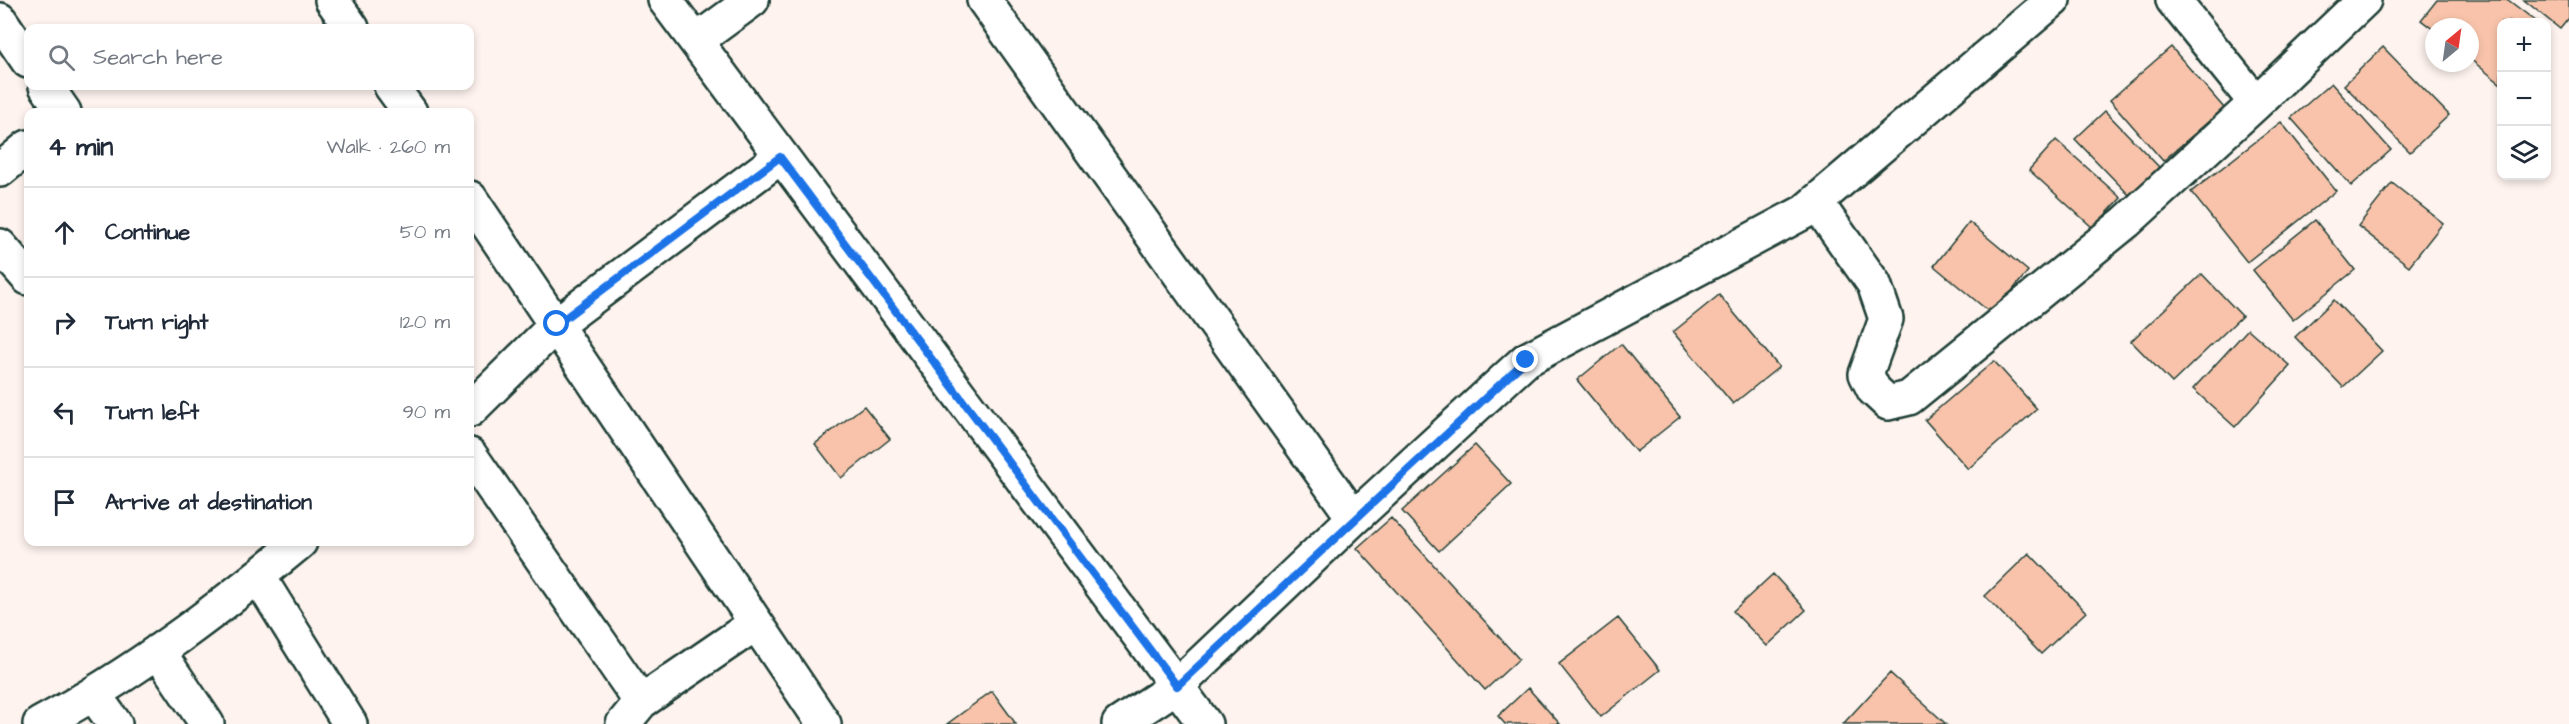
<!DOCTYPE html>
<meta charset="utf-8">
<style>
:root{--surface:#fff;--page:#f2f2f3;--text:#1f2937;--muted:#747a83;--line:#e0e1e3}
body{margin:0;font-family:"Architects Daughter",sans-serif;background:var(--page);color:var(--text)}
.controls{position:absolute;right:18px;top:18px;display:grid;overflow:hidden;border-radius:12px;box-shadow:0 3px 9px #0003}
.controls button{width:54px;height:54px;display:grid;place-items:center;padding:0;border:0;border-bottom:2px solid var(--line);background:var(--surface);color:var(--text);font:30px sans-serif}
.compass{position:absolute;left:2425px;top:18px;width:54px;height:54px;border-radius:50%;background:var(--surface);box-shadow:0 3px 9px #0003;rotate:29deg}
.stop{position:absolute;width:18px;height:18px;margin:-14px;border:4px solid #1a73e8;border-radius:50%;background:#fff}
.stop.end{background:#1a73e8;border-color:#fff;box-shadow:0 2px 6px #0008}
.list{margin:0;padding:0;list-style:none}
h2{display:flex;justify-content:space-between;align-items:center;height:78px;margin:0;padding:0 24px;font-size:26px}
h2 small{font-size:20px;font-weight:400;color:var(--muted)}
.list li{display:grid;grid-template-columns:39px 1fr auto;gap:18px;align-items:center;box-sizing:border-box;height:90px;padding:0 24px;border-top:2px solid var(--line)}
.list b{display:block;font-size:22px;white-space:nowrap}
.list em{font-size:20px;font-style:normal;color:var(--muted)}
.icon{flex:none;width:33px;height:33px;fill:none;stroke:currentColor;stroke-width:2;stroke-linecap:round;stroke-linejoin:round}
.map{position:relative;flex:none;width:2569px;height:724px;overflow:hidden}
.search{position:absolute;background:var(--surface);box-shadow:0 3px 9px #0003;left:24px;top:24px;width:450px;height:66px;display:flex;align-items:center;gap:15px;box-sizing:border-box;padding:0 21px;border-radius:12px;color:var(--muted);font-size:22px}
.panel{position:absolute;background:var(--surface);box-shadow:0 3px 9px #0003;left:24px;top:108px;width:450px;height:438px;border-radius:12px}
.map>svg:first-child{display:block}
.building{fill:#f8c3aa;stroke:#1f3d34;stroke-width:1.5}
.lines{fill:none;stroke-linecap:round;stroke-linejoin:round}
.minor-casing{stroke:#1f3d34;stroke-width:38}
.minor{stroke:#fff;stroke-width:33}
.route{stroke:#1a73e8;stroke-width:8}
</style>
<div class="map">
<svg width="2569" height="724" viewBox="0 0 2569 724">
<rect width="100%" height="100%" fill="#fef3ee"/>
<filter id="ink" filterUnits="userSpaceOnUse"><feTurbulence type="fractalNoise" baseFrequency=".0167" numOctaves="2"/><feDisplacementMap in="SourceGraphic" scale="12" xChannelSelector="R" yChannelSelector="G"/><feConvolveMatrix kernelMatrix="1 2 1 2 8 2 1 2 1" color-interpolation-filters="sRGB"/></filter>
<g filter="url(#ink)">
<!-- building -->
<path class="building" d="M 2437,0 L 2508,0 L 2537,22 L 2502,22 L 2501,84 L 2470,59 L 2470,27 L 2434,27 L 2434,30 L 2421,20 Z
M 2524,0 L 2569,0 L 2569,18 L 2560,29 Z
M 2171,47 L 2224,108 L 2163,161 L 2110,100 Z
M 2383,47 L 2449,115 L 2410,152 L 2344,85 Z
M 2331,83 L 2391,150 L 2351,186 L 2291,118 Z
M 2105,111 L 2159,167 L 2130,196 L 2075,139 Z
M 2281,122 L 2336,191 L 2247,262 L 2191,192 Z
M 2056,140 L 2121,198 L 2093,228 L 2029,170 Z
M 2392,183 L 2443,223 L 2409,266 L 2358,226 Z
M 2315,220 L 2355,270 L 2293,320 L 2253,270 Z
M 1969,222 L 2028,271 L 1993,315 L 1934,266 Z
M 2202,274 L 2242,316 L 2172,383 L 2131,341 Z
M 1719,295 L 1779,367 L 1733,404 L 1673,332 Z
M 2334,300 L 2382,351 L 2343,387 L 2295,337 Z
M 2248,329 L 2290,366 L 2235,427 L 2193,389 Z
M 1621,344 L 1680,417 L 1636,452 L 1577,380 Z
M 1994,361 L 2037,409 L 1968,469 L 1925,420 Z
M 864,406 L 890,439 L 841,478 L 815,444 Z
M 1475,445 L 1511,484 L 1439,551 L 1402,511 Z
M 1391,518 L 1519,659 L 1485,690 L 1357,548 Z
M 2029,553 L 2086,612 L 2041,654 L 1985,596 Z
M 1773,574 L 1806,610 L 1767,646 L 1733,611 Z
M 1618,618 L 1660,670 L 1601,717 L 1559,664 Z
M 1890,673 L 1946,724 L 1843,724 Z
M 1528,688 L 1560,724 L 1505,724 L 1498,716 Z
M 992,691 L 1016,724 L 947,724 Z"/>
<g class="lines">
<!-- minor casing -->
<g class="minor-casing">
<path id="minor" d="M 332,0 L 352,28
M 665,0 L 1205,724
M 984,0 L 1354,518 L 1177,686 L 1119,724
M 2173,0 L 2256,103 L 2364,0
M 0,20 L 28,61
M 696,41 L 752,0
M 46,86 L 64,112
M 391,86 L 410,112
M 0,170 L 28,147
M 470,198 L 824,724
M 1816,202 L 1874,284 L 1886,319 L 1866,374 L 1874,390 L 1888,403 L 1909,398 L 2126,222 L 2256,103
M 0,246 L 28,278
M 470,410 L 557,324 L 780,157
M 470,455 L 641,702
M 1354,518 L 1526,360 L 1804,212 L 2053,0
M 258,576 L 350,724
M 158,651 L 207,724
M 94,695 L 115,724
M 40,724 C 133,675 219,609 300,542
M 623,724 L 641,702 L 755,624"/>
</g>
<!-- minor -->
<use href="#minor" class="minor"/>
</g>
</g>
<g class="lines" filter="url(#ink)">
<!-- route -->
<path class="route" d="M 557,324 L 780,157 L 1177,686 L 1526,360"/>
</g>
</svg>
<div class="controls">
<button>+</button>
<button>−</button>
<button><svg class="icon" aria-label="layers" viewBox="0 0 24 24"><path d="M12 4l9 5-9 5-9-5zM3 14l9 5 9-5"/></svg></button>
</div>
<svg class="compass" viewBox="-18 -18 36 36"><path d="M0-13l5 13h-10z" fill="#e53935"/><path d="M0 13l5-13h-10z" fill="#747a83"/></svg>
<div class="stop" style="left:557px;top:324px"></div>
<div class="stop end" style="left:1526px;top:360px"></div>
<div class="search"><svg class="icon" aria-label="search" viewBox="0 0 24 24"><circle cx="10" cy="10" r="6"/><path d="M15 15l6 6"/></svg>Search here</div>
<section class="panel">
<h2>4 min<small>Walk · 260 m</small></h2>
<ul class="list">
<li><svg class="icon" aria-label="ahead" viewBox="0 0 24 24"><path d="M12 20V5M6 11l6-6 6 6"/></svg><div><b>Continue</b></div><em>50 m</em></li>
<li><svg class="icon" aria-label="right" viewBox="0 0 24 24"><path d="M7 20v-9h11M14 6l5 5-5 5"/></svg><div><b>Turn right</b></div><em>120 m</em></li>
<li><svg class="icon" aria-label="left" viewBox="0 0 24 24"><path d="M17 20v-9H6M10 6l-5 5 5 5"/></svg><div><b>Turn left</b></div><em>90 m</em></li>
<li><svg class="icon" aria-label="arrive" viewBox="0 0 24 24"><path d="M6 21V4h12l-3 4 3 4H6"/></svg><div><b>Arrive at destination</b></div></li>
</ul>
</section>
</div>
